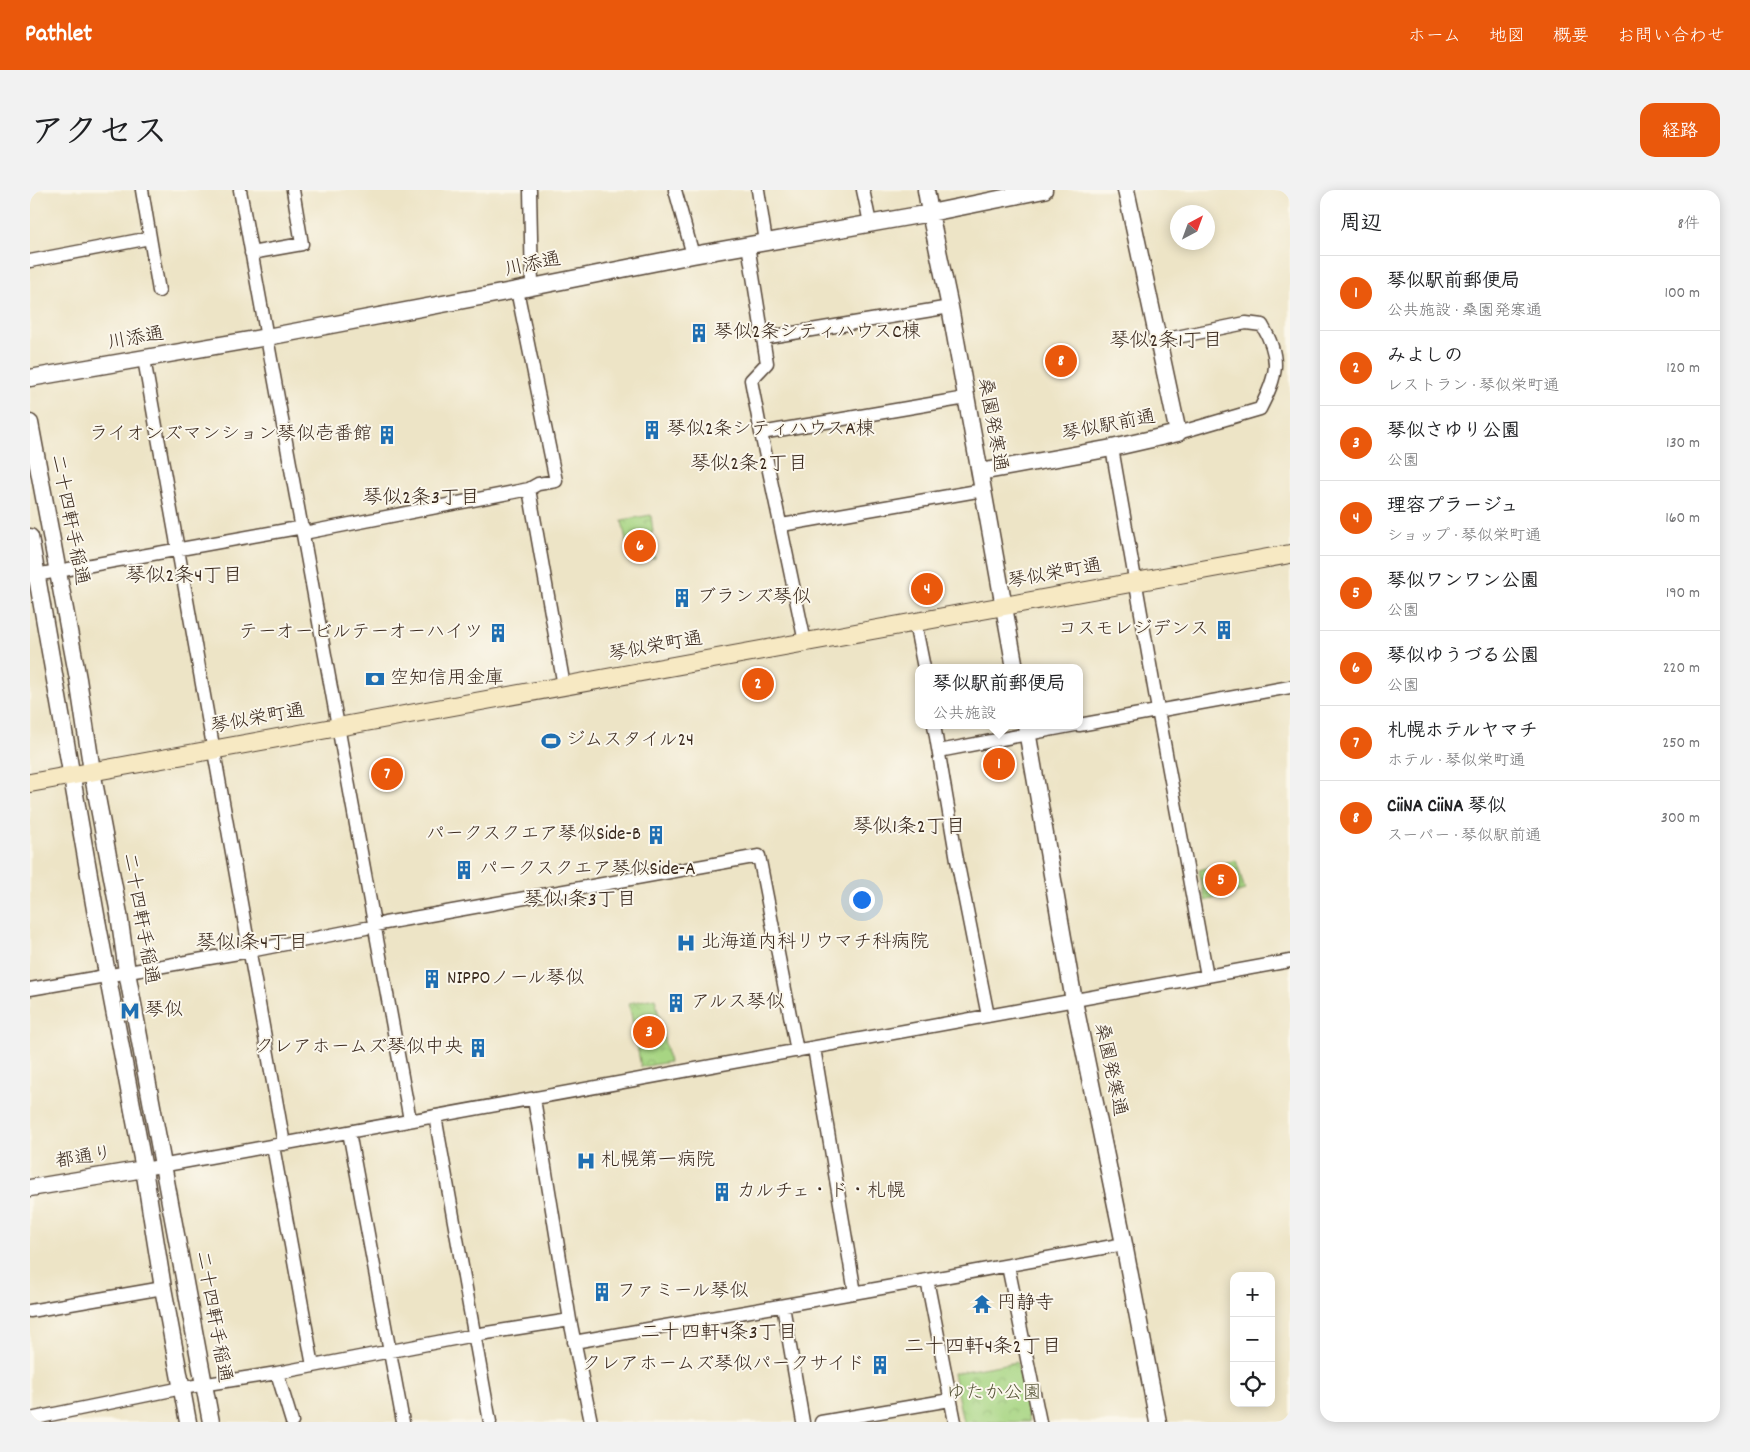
<!DOCTYPE html>
<html lang="ja">
<meta charset="utf-8">
<style>
:root{--surface:#fff;--page:#f2f2f2;--text:#202124;--muted:#757577;--line:#e0e0e0;--accent:#ea580c}
body{margin:0;font-family:Dekko,"Klee One",sans-serif;background:var(--page);color:var(--text)}
.controls{position:absolute;right:15px;bottom:15px;display:grid;overflow:hidden;border-radius:10px;box-shadow:0 2px 12px #0003}
.controls button{width:45px;height:45px;display:grid;place-items:center;padding:0;border:0;border-bottom:1px solid var(--line);background:var(--surface);color:var(--text);font:25px sans-serif}
.compass{position:absolute;left:1140px;top:15px;width:45px;height:45px;border-radius:50%;background:var(--surface);box-shadow:0 2px 12px #0003;rotate:41deg}
.you{position:absolute;left:831px;top:709px;width:18px;height:18px;margin:-12px;border:4px solid #fff;border-radius:50%;background:#1a73e8;box-shadow:0 0 0 8px #1a73e833}
.badge{display:grid;place-items:center;width:32px;height:32px;border-radius:50%;background:var(--accent);color:#fff;font-size:16px;font-weight:700}
.pin{position:absolute;translate:-50% -50%;border:2px solid #fff;box-shadow:0 1px 5px #0006}
.popup{position:absolute;left:885px;top:474px;width:168px;height:65px;box-sizing:border-box;display:grid;place-content:center;border-radius:10px;background:var(--surface);filter:drop-shadow(0 1px 4px #0005);font-size:16px;white-space:nowrap;color:var(--muted)}
.popup b{font-size:19px;color:var(--text)}
.popup::after{content:'';position:absolute;left:50%;top:100%;margin-left:-10px;border:10px solid transparent;border-top-color:var(--surface)}
.list{margin:0;padding:0;list-style:none}
h2{display:flex;justify-content:space-between;align-items:center;height:65px;margin:0;padding:0 20px;font-size:21px}
h2 small{font-size:16px;font-weight:400;color:var(--muted)}
.list li{display:grid;grid-template-columns:32px 1fr auto;gap:15px;align-items:center;box-sizing:border-box;height:75px;padding:0 20px;border-top:1px solid var(--line)}
.list b{display:block;font-size:19px;white-space:nowrap}
.list p{margin:0;font-size:16px;white-space:nowrap;color:var(--muted)}
.list em{font-size:16px;font-style:normal;color:var(--muted)}
.icon{flex:none;width:28px;height:28px;fill:none;stroke:currentColor;stroke-width:2;stroke-linecap:round;stroke-linejoin:round}
.map{position:relative;flex:none;width:1260px;height:1232px;overflow:hidden;border-radius:15px}
header{display:flex;align-items:center;gap:30px;box-sizing:border-box;height:70px;padding:0 25px;background:var(--accent);color:#fff}
header strong{font-size:24px}
nav{display:flex;gap:28px;margin-inline-start:auto;font-size:18px}
.intro{display:flex;align-items:center;justify-content:space-between;box-sizing:border-box;height:120px;padding:0 30px}
h1{margin:0;font-size:35px}
.button{padding:12px 22px;border-radius:15px;background:var(--accent);color:#fff;font-size:18px;font-weight:700}
main{display:flex;gap:30px;padding:0 30px}
aside{flex:1;background:var(--surface);border-radius:15px;box-shadow:0 2px 12px #0003}
.map>svg:first-child{display:block}
.park{fill:url(#park-crowns);stroke:#718050}
.lines{fill:none;stroke-linecap:round;stroke-linejoin:round}
.minor-casing{stroke:#564637;stroke-width:15}
.tertiary-casing{stroke:#564637;stroke-width:19}
.secondary-casing{stroke:#564637;stroke-width:20}
.minor{stroke:#fff;stroke-width:12}
.tertiary{stroke:#fff;stroke-width:16}
.secondary{stroke:#f7e9c3;stroke-width:18}
.labels{text-anchor:middle;dominant-baseline:central;stroke-width:4;stroke-linejoin:round;paint-order:stroke}
.street-label{font-size:19px;fill:#3b2a1e;stroke:#fbf7ec}
.poi-label{font-size:19px;fill:#3b2a1e;stroke:#fbf7ec;text-anchor:start}
.park-label{font-size:19px;fill:#565537;stroke:#fbf7ec}
.neighbourhood-label{font-size:20px;fill:#3b2a1e;stroke:#fbf7ec}
</style>
<header>
<strong>Pathlet</strong>
<nav><a>ホーム</a><a>地図</a><a>概要</a><a>お問い合わせ</a></nav>
</header>
<div class="intro"><h1>アクセス</h1><a class="button">経路</a></div>
<main>
<div class="map">
<svg width="1260" height="1232" viewBox="0 0 1260 1232">
<defs>
<pattern id="park-crowns" width="20" height="18" patternUnits="userSpaceOnUse" patternTransform="scale(1.25)"><rect width="20" height="18" fill="#a7d583"/><path d="M2 6a3 3 0 1 1 6 0M12 15a3 3 0 1 1 6 0" fill="none" stroke="#91b771"/></pattern>
</defs>
<rect width="100%" height="100%" fill="#fbf7ec"/>
<filter id="ink" filterUnits="userSpaceOnUse"><feTurbulence type="fractalNoise" baseFrequency=".02" numOctaves="2"/><feDisplacementMap in="SourceGraphic" scale="10" xChannelSelector="R" yChannelSelector="G"/><feConvolveMatrix kernelMatrix="1 2 1 2 8 2 1 2 1" color-interpolation-filters="sRGB"/></filter>
<filter id="wash" filterUnits="userSpaceOnUse"><feTurbulence type="fractalNoise" baseFrequency=".0096" numOctaves="4" result="noise"/><feDisplacementMap in="SourceGraphic" scale="20" xChannelSelector="R" yChannelSelector="G"/><feGaussianBlur stdDeviation="1.12" result="paint"/><feColorMatrix in="noise" values="0 0 0 0 0 0 0 0 0 0 0 0 0 0 0 0 0 1.4 0 .05"/><feComposite in="paint" operator="in"/></filter>
<g filter="url(#wash)">
<rect width="100%" height="100%" fill="#ede4c6"/>
<!-- park -->
<path class="park" d="M 621,325 L 623,342 L 621,343 L 625,368 L 600,373 L 592,330 Z
M 1206,670 L 1215,700 L 1175,711 L 1169,680 Z
M 625,808 L 639,872 L 611,877 L 599,813 Z
M 987,1172 L 999,1232 L 933,1232 L 923,1183 Z"/>
</g>
<g filter="url(#ink)">
<g class="lines">
<!-- minor casing -->
<g class="minor-casing">
<path id="minor" d="M 112,0 L 129,101
M 210,0 L 380,930
M 500,0 L 502,96
M 645,0 L 663,65
M 728,0 L 736,52
M 833,0 L 840,33
M 718,55 L 737,173 L 721,190 L 731,243
M 221,63 L 272,54 L 263,0
M 0,71 L 120,48
M 487,100 L 526,291 L 508,294 L 499,299
M 733,148 L 920,117
M 1127,151 L 1216,133 L 1232,135 C 1252,169 1247,186 1230,219 L 1148,243
M 114,169 L 254,954
M 1082,258 L 1128,520 L 1177,786
M 752,335 L 953,300
M 274,343 L 499,299 L 534,496
M 0,386 L 273,337
M 885,433 L 894,478
M 775,452 L 731,243 L 936,208
M 904,535 L 927,670 L 958,826
M 1049,535 L 1260,497
M 909,561 L 1045,535
M 0,799 L 220,761 L 336,738 L 355,733 L 729,666 L 767,861
M 784,858 L 825,1103
M 504,909 L 540,1130 L 561,1232
M 405,926 L 460,1232
M 319,942 L 373,1232
M 243,956 L 283,1176
M 114,979 L 1260,771
M 978,1076 L 1010,1232
M 897,1090 L 925,1232
M 753,1116 L 773,1232
M 0,1121 L 133,1098
M 544,1152 L 897,1090 L 1094,1054
M 247,1183 L 262,1232
M 0,1229 L 152,1198 L 247,1183 L 444,1145 L 540,1130
M 791,1232 L 920,1210"/>
</g>
<!-- tertiary casing -->
<g class="tertiary-casing">
<path id="tertiary" d="M 896,0 L 900,23 L 920,117 L 985,478
M 0,188 L 237,147 L 487,100 L 663,65 L 900,23 L 1014,0
M 0,233 L 48,489 L 62,581 L 89,724 L 97,782 L 181,1232
M 950,282 L 1082,258 L 1148,243 L 1096,0
M 0,347 L 66,725 L 114,979 L 133,1098 L 158,1232
M 996,535 L 1044,811 L 1094,1054 L 1128,1232
M 0,998 L 114,979"/>
</g>
<!-- secondary casing -->
<g class="secondary-casing">
<path id="secondary" d="M 0,593 L 1260,364"/>
</g>
<!-- minor -->
<use href="#minor" class="minor"/>
<!-- tertiary -->
<use href="#tertiary" class="tertiary"/>
<!-- secondary -->
<use href="#secondary" class="secondary"/>
</g>
</g>
<!-- icons -->
<defs>
<g id="building-bare" transform="scale(1.5)"><path d="M-4-6H4V6H1V3H-1V6H-4ZM-2.5-4.3h1.7v1.8h-1.7ZM.8-4.3h1.7v1.8H.8ZM-2.5-1h1.7V.8h-1.7ZM.8-1h1.7V.8H.8Z" fill="#1f6fb2" stroke="#fbf7ec" stroke-width="2.5" paint-order="stroke"/></g>
<g id="bank-bare" transform="scale(1.5)"><path d="M-6-4H6V4H-6ZM0-2.3a2.3 2.3 0 1 0 0 4.6a2.3 2.3 0 1 0 0-4.6Z" fill="#1f6fb2" stroke="#fbf7ec" stroke-width="2.5" paint-order="stroke"/></g>
<g id="stadium-bare" transform="scale(1.5)"><path d="M0-5a6.5 5 0 1 0 0 10a6.5 5 0 1 0 0-10ZM-3.5-1.8h7v3.6h-7Z" fill="#1f6fb2" stroke="#fbf7ec" stroke-width="2.5" paint-order="stroke"/></g>
<g id="hospital-bare" transform="scale(1.5)"><path d="M-5-5h3v3.5h4V-5h3V5h-3V1.5h-4V5h-3Z" fill="#1f6fb2" stroke="#fbf7ec" stroke-width="2.5" paint-order="stroke"/></g>
<g id="metro-bare" transform="scale(1.5)"><path d="M-5.5 5V-5H-3L0 0L3-5H5.5V5H3V-.5L0 4L-3-.5V5Z" fill="#1f6fb2" stroke="#fbf7ec" stroke-width="2.5" paint-order="stroke"/></g>
<g id="temple-bare" transform="scale(1.5)"><path d="M0-6L5-2H3V0L6.5 2.5H4V6H1.5V3h-3V6H-4V2.5H-6.5L-3 0V-2H-5Z" fill="#1f6fb2" stroke="#fbf7ec" stroke-width="2.5" paint-order="stroke"/></g>
</defs>
<g fill-rule="evenodd">
<use href="#building-bare" x="669" y="143"/>
<use href="#building-bare" x="622" y="240"/>
<use href="#building-bare" x="357" y="245"/>
<use href="#building-bare" x="652" y="408"/>
<use href="#building-bare" x="1194" y="440"/>
<use href="#building-bare" x="468" y="443"/>
<use href="#bank-bare" x="345" y="489"/>
<use href="#stadium-bare" x="521" y="551"/>
<use href="#building-bare" x="626" y="645"/>
<use href="#building-bare" x="434" y="680"/>
<use href="#hospital-bare" x="656" y="753"/>
<use href="#building-bare" x="402" y="789"/>
<use href="#building-bare" x="646" y="813"/>
<use href="#metro-bare" x="100" y="821"/>
<use href="#building-bare" x="448" y="858"/>
<use href="#hospital-bare" x="556" y="971"/>
<use href="#building-bare" x="692" y="1002"/>
<use href="#building-bare" x="572" y="1102"/>
<use href="#temple-bare" x="952" y="1114"/>
<use href="#building-bare" x="850" y="1175"/>
</g>
<g class="labels">
<!-- street labels -->
<g class="street-label">
<text transform="translate(503 76) rotate(-12)">川添通</text>
<text transform="translate(106 150) rotate(-10)">川添通</text>
<text transform="translate(961 235) rotate(80)">桑園発寒通</text>
<text transform="translate(1079 237) rotate(-11)">琴似駅前通</text>
<text transform="translate(38 330) rotate(79)">二十四軒手稲通</text>
<text transform="translate(1025 385) rotate(-10)">琴似栄町通</text>
<text transform="translate(626 458) rotate(-10)">琴似栄町通</text>
<text transform="translate(228 530) rotate(-10)">琴似栄町通</text>
<text transform="translate(109 729) rotate(80)">二十四軒手稲通</text>
<text transform="translate(1079 880) rotate(78)">桑園発寒通</text>
<text transform="translate(54 969) rotate(-9)">都通り</text>
<text transform="translate(182 1127) rotate(80)">二十四軒手稲通</text>
</g>
<!-- poi labels -->
<g class="poi-label">
<text x="684" y="143">琴似2条シティハウスC棟</text>
<text x="637" y="240">琴似2条シティハウスA棟</text>
<text x="342" y="245" text-anchor="end">ライオンズマンション琴似壱番館</text>
<text x="667" y="408">ブランズ琴似</text>
<text x="1179" y="440" text-anchor="end">コスモレジデンス</text>
<text x="453" y="443" text-anchor="end">テーオービルテーオーハイツ</text>
<text x="360" y="489">空知信用金庫</text>
<text x="536" y="551">ジムスタイル24</text>
<text x="611" y="645" text-anchor="end">パークスクエア琴似Side-B</text>
<text x="449" y="680">パークスクエア琴似Side-A</text>
<text x="671" y="753">北海道内科リウマチ科病院</text>
<text x="417" y="789">NIPPOノール琴似</text>
<text x="661" y="813">アルス琴似</text>
<text x="115" y="821">琴似</text>
<text x="433" y="858" text-anchor="end">クレアホームズ琴似中央</text>
<text x="571" y="971">札幌第一病院</text>
<text x="707" y="1002">カルチェ・ド・札幌</text>
<text x="587" y="1102">ファミール琴似</text>
<text x="967" y="1114">円静寺</text>
<text x="835" y="1175" text-anchor="end">クレアホームズ琴似パークサイド</text>
</g>
<!-- park labels -->
<g class="park-label">
<text x="964" y="1204">ゆたか公園</text>
</g>
<!-- neighbourhood labels -->
<g class="neighbourhood-label">
<text x="1136" y="152">琴似2条1丁目</text>
<text x="719" y="275">琴似2条2丁目</text>
<text x="391" y="309">琴似2条3丁目</text>
<text x="154" y="387">琴似2条4丁目</text>
<text x="879" y="638">琴似1条2丁目</text>
<text x="550" y="711">琴似1条3丁目</text>
<text x="222" y="754">琴似1条4丁目</text>
<text x="689" y="1144">二十四軒4条3丁目</text>
<text x="953" y="1158">二十四軒4条2丁目</text>
</g>
</g>
</svg>
<div class="controls">
<button>+</button>
<button>−</button>
<button><svg class="icon" aria-label="locate" viewBox="0 0 24 24"><circle cx="12" cy="12" r="6"/><path d="M12 2v4M12 18v4M2 12h4M18 12h4"/></svg></button>
</div>
<svg class="compass" viewBox="-18 -18 36 36"><path d="M0-13l5 13h-10z" fill="#e53935"/><path d="M0 13l5-13h-10z" fill="#757577"/></svg>
<div class="you"></div>
<div class="pin badge" style="left:969px;top:574px">1</div>
<div class="popup"><b>琴似駅前郵便局</b>公共施設</div>
<div class="pin badge" style="left:728px;top:494px">2</div>
<div class="pin badge" style="left:619px;top:842px">3</div>
<div class="pin badge" style="left:897px;top:399px">4</div>
<div class="pin badge" style="left:1191px;top:690px">5</div>
<div class="pin badge" style="left:610px;top:356px">6</div>
<div class="pin badge" style="left:357px;top:584px">7</div>
<div class="pin badge" style="left:1031px;top:171px">8</div>
</div>
<aside>
<h2>周辺<small>8件</small></h2>
<ul class="list">
<li><span class="badge">1</span><div><b>琴似駅前郵便局</b><p>公共施設 · 桑園発寒通</p></div><em>100 m</em></li>
<li><span class="badge">2</span><div><b>みよしの</b><p>レストラン · 琴似栄町通</p></div><em>120 m</em></li>
<li><span class="badge">3</span><div><b>琴似さゆり公園</b><p>公園</p></div><em>130 m</em></li>
<li><span class="badge">4</span><div><b>理容プラージュ</b><p>ショップ · 琴似栄町通</p></div><em>160 m</em></li>
<li><span class="badge">5</span><div><b>琴似ワンワン公園</b><p>公園</p></div><em>190 m</em></li>
<li><span class="badge">6</span><div><b>琴似ゆうづる公園</b><p>公園</p></div><em>220 m</em></li>
<li><span class="badge">7</span><div><b>札幌ホテルヤマチ</b><p>ホテル · 琴似栄町通</p></div><em>250 m</em></li>
<li><span class="badge">8</span><div><b>CiiNA CiiNA 琴似</b><p>スーパー · 琴似駅前通</p></div><em>300 m</em></li>
</ul>
</aside>
</main>
